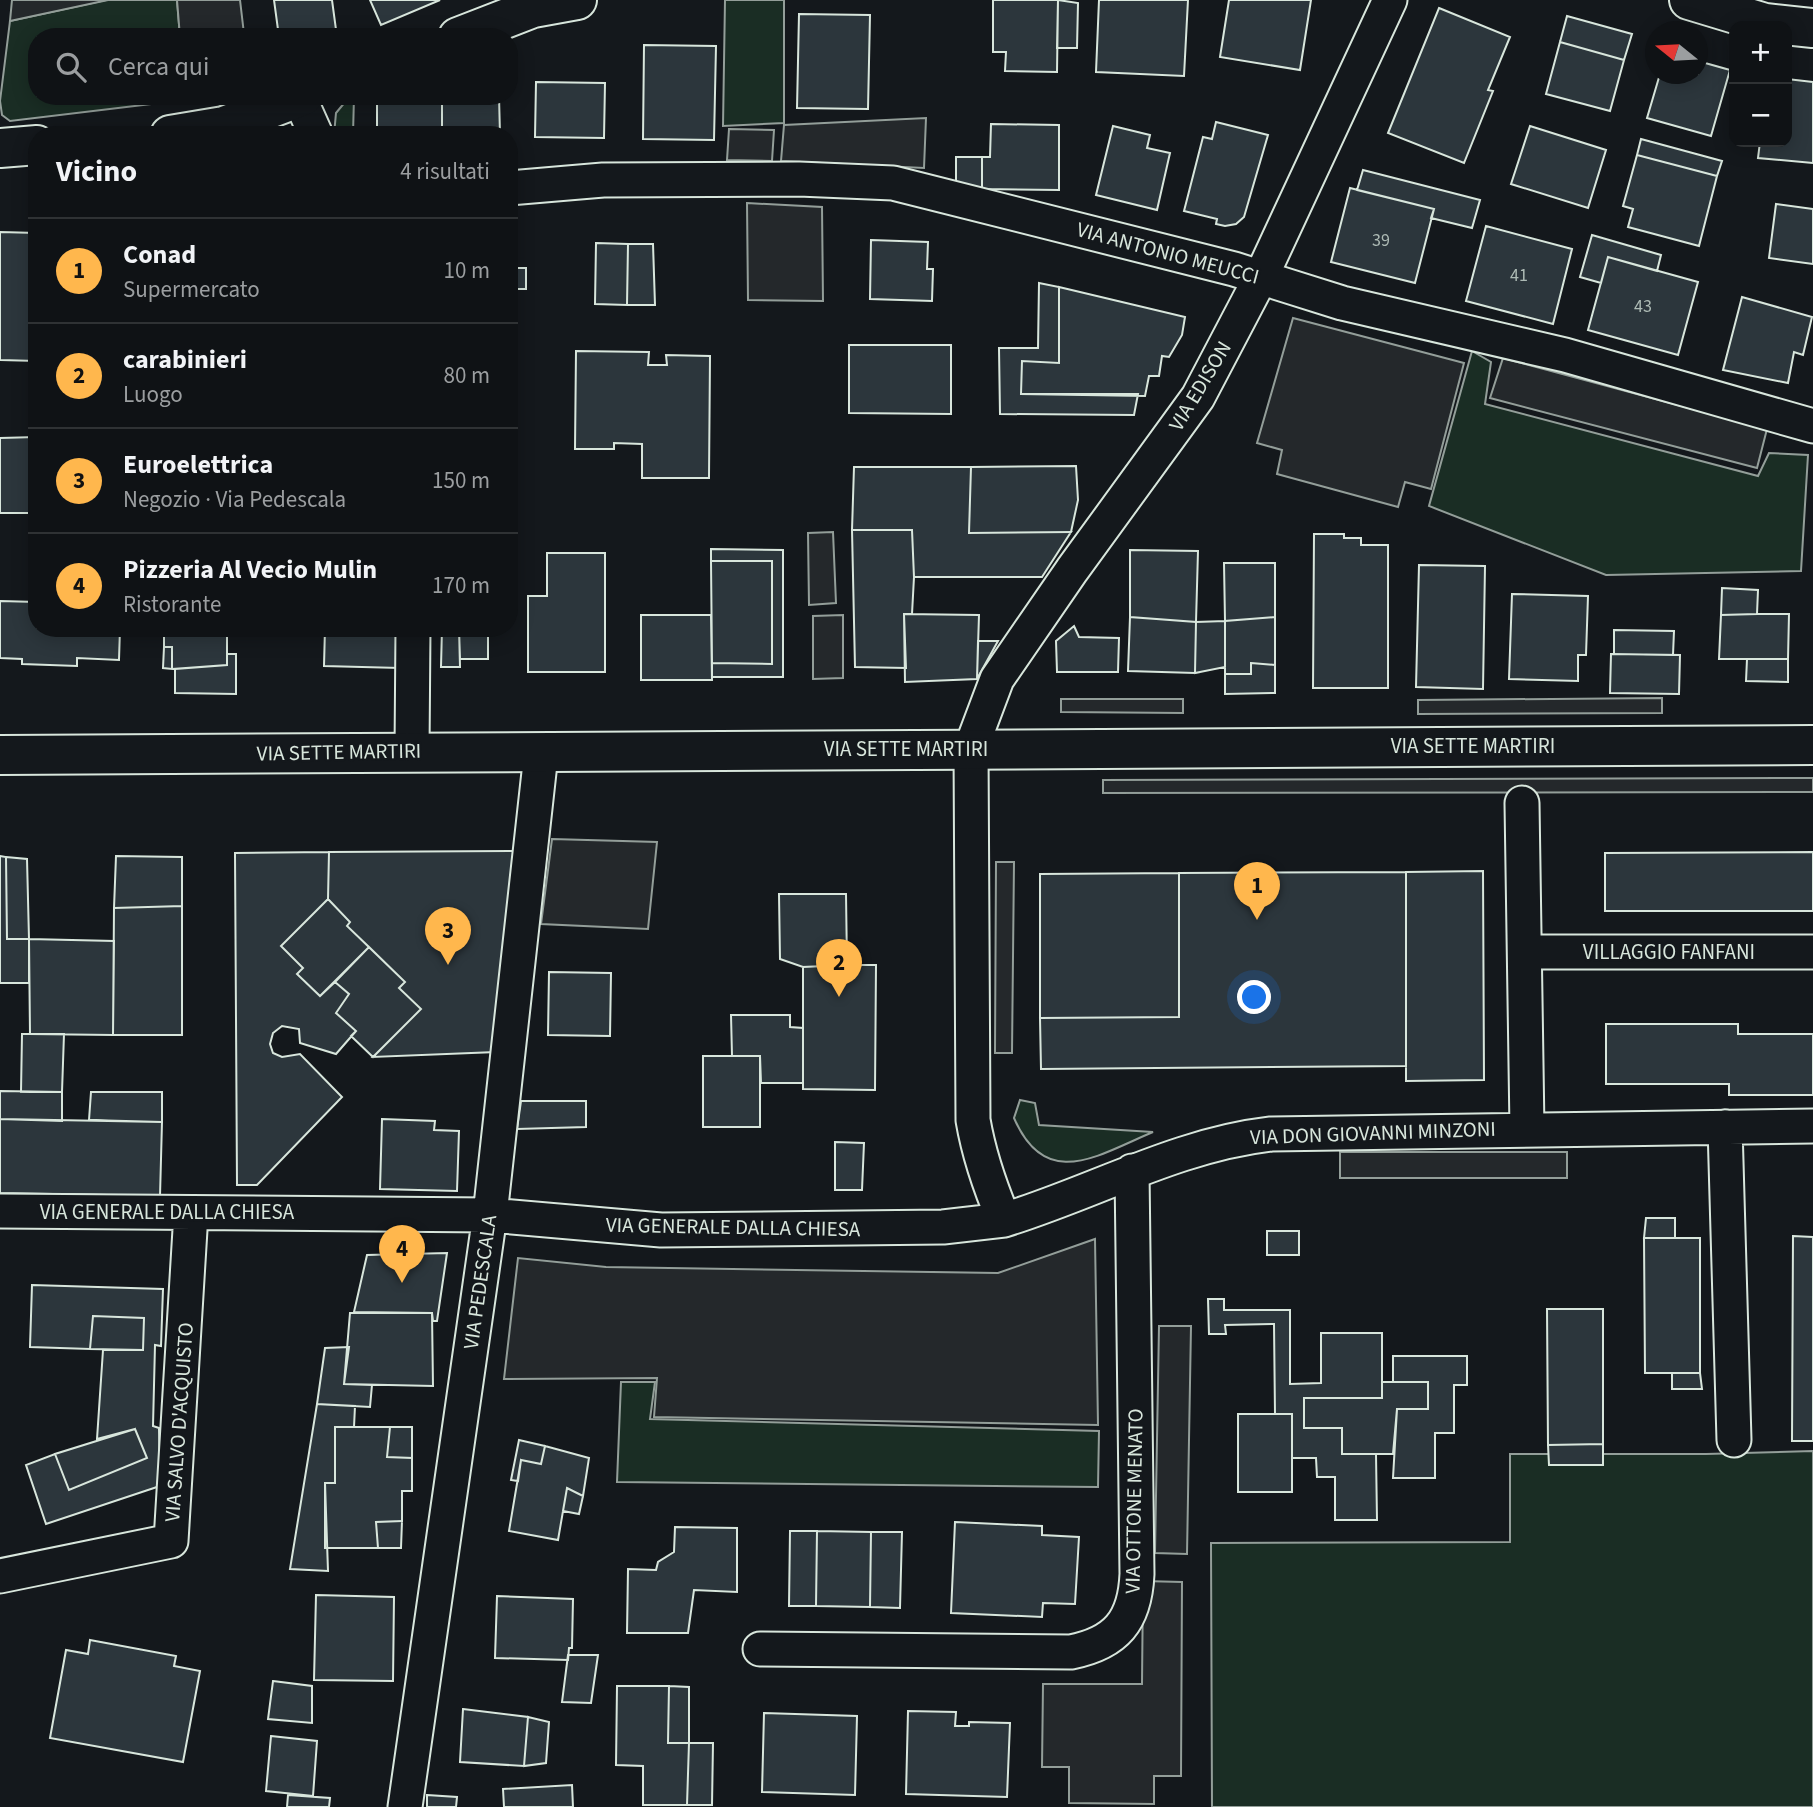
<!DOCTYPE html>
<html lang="it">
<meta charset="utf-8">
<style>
:root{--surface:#0f1215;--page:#1d2022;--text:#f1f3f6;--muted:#9b9ea0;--line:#2f3234;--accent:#ffb74d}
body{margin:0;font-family:"Source Sans 3",sans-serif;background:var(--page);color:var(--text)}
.controls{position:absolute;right:21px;top:21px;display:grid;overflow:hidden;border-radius:14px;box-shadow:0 4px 18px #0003}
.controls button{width:63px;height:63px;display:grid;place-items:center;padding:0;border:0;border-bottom:2px solid var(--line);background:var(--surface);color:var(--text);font:35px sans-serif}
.compass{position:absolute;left:1645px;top:21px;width:63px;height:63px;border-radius:50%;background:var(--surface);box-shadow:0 4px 18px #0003;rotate:288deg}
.you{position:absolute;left:1255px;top:998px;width:24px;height:24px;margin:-18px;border:5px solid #fff;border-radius:50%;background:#1a73e8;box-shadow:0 0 0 10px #1a73e833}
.badge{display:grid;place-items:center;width:46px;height:46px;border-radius:50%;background:var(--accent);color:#111;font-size:23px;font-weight:700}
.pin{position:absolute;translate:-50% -58px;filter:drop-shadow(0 2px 4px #0008)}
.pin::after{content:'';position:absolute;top:37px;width:24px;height:21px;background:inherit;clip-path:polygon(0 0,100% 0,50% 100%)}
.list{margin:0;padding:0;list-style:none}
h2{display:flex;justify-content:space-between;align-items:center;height:91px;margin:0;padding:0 28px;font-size:30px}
h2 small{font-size:23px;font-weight:400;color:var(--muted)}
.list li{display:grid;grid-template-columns:46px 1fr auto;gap:21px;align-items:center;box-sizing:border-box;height:105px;padding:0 28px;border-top:2px solid var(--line)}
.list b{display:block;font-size:26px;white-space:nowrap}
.list p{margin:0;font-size:23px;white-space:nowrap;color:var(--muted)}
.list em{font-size:23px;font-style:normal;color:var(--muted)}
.icon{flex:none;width:38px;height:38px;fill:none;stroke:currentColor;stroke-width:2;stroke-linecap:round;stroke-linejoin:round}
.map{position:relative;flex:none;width:1813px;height:1807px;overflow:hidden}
.search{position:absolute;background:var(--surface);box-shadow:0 4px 18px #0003;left:28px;top:28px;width:490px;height:77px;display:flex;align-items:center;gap:18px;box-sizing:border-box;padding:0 24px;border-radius:28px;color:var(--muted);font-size:26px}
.panel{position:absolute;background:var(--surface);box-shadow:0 4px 18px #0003;left:28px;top:126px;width:490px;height:511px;border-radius:28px}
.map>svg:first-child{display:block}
.green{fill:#1a2d24;stroke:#939e99;stroke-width:2}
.parking{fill:#24282b;stroke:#939e99;stroke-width:2}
.building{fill:#2c363c;stroke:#d8e6dc;stroke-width:2}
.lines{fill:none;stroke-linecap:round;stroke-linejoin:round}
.street-casing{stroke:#d8e6dc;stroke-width:37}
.secondary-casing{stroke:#d8e6dc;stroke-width:42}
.street{stroke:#14181c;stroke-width:33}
.secondary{stroke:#14181c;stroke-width:38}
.labels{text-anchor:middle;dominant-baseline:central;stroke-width:5;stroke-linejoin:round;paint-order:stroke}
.number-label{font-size:18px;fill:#adbab4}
.street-label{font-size:21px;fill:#d8e6dc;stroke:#14181c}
</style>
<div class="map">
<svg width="1813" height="1807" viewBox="0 0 1813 1807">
<rect width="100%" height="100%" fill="#14181c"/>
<!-- green -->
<path class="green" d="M 106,0 L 177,0 L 180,37 L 37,37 L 37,96 L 218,96 L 10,121 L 2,115 L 0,101 L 10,21 Z
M 725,0 L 784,0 L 784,123 L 723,126 Z
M 350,96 L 354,96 L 353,135 L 334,135 L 336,113 Z
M 1472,351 L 1491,362 L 1485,404 L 1758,476 L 1769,453 L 1808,455 L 1801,571 L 1606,575 L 1429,506 Z
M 1020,1100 L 1035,1103 L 1039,1125 L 1153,1132 C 1098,1155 1046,1192 1014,1118 Z
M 621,1382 L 655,1382 L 650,1419 L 1099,1431 L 1098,1487 L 617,1482 Z
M 1813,1451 L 1813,1807 L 1212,1807 L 1211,1543 L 1510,1542 L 1510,1454 L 1706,1454 Z"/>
<!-- parking -->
<path class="parking" d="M 12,0 L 108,0 L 10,21 Z
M 177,0 L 240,0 L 244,34 L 180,37 Z
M 926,118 L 924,168 L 781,161 L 784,125 Z
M 729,129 L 774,130 L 772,161 L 727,160 Z
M 747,203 L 822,207 L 823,301 L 748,300 Z
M 1293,318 L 1464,363 L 1431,489 L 1405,482 L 1398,507 L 1277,474 L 1282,450 L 1257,443 Z
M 1503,358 L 1767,429 L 1757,468 L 1490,398 Z
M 833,532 L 836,603 L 809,605 L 808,533 Z
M 843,615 L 843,678 L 813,679 L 813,616 Z
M 1662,698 L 1662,713 L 1418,714 L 1418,700 Z
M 1061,699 L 1183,699 L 1183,713 L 1061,712 Z
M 1813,778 L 1813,792 L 1103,793 L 1103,780 Z
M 552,839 L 657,842 L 648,929 L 541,924 Z
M 996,862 L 1014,862 L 1012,1053 L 995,1053 Z
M 1340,1152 L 1567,1152 L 1567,1178 L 1340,1178 Z
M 1095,1239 L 1098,1425 L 654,1417 L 657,1378 L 504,1379 L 518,1258 L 606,1267 L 998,1273 Z
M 1159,1326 L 1191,1326 L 1187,1554 L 1155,1553 Z
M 1143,1581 L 1182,1582 L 1181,1776 L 1154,1776 L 1154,1804 L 1069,1803 L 1069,1767 L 1042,1767 L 1043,1684 L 1142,1684 Z"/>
<!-- building -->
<path class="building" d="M 274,0 L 332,0 L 337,37 L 279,37 Z
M 370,0 L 440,0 L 381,25 Z
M 993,0 L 1058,0 L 1057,72 L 1005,71 L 1006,52 L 993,52 Z
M 1058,0 L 1078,3 L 1077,48 L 1057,48 Z
M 1099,0 L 1188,0 L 1184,76 L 1096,72 Z
M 1229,0 L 1311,0 L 1300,70 L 1220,57 Z
M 1439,8 L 1510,37 L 1488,90 L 1493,91 L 1464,163 L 1388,133 Z
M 799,14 L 870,15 L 868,109 L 797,108 Z
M 1567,16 L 1632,34 L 1624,60 L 1560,42 Z
M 1560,42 L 1624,60 L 1610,111 L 1546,94 Z
M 644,45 L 716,46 L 714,140 L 643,139 Z
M 1698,61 L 1730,70 L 1711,136 L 1647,118 L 1660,74 L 1698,74 Z
M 1787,79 L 1813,82 L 1813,163 L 1758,158 L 1760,142 L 1787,142 Z
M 536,82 L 605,83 L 604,138 L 535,137 Z
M 388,96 L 442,96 L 442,135 L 377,135 L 377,100 Z
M 442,96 L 499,96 L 500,135 L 442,135 Z
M 1216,122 L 1268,135 L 1244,217 L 1236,224 L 1225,226 L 1216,224 L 1217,219 L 1184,211 L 1203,137 L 1212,139 Z
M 991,124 L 1059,125 L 1059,190 L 982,189 L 982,157 L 990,157 Z
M 1113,126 L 1150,135 L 1147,148 L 1170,153 L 1157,210 L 1096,195 Z
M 1530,126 L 1606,150 L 1588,208 L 1511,184 Z
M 1641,139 L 1722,161 L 1717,176 L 1637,155 Z
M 1637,155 L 1717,176 L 1699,246 L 1628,227 L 1633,209 L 1623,206 Z
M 956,157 L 982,157 L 982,189 L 956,190 Z
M 1363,170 L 1480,200 L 1472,228 L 1431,218 L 1434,209 L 1357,190 Z
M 1350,188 L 1434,209 L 1415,283 L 1331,262 Z
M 1776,204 L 1813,209 L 1813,264 L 1769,258 Z
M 1486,226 L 1572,249 L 1553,324 L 1466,301 Z
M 0,232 L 37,233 L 37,361 L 0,360 Z
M 1592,235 L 1661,255 L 1657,271 L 1608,257 L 1601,283 L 1580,277 Z
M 509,240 L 517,240 L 517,268 L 526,268 L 526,289 L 510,289 L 510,312 Z
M 871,240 L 928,242 L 927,269 L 933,269 L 932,301 L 870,299 Z
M 596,243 L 628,244 L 627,305 L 595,304 Z
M 628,244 L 653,244 L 655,305 L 627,305 Z
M 1608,257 L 1698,282 L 1678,355 L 1588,330 Z
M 1039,283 L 1059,287 L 1059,363 L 1022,361 L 1021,394 L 1138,394 L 1134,415 L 1000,414 L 999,348 L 1038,348 Z
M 1059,287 L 1185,317 L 1182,335 L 1169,357 L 1162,356 L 1159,376 L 1149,376 L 1145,396 L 1021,394 L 1022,361 L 1059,363 Z
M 1742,297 L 1812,317 L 1803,355 L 1794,352 L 1788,383 L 1723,370 Z
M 849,345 L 951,345 L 951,414 L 849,413 Z
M 509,347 L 511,347 L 511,411 L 509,411 Z
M 576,351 L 649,352 L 648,365 L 667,365 L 666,355 L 710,356 L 709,478 L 642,478 L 642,444 L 614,443 L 614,449 L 575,449 Z
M 36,437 L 37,513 L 0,513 L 0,438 Z
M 1076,466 L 1078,500 L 1071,532 L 969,533 L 971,467 Z
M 854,467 L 971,467 L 969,533 L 1071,532 L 1042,577 L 914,577 L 912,530 L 852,530 Z
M 852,530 L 912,530 L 914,577 L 912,614 L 904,614 L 906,668 L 855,667 Z
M 1314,534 L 1344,534 L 1344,538 L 1361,538 L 1361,545 L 1388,545 L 1388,688 L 1313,688 Z
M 711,549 L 783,550 L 783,677 L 712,677 L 712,663 L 772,664 L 772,561 L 711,561 Z
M 1130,550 L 1198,551 L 1196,622 L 1130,617 Z
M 547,553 L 605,553 L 605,672 L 528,672 L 528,596 L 547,596 Z
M 711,561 L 772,561 L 772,664 L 712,663 Z
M 1224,563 L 1275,563 L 1275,617 L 1225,621 Z
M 1419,565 L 1485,566 L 1483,689 L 1416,687 Z
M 1722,588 L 1758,590 L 1757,614 L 1721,615 Z
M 1512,594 L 1588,596 L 1586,655 L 1578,655 L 1578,681 L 1509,679 Z
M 0,601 L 37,602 L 37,628 L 120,628 L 119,660 L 77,658 L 77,666 L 22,664 L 22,659 L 0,658 Z
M 904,614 L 979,615 L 977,679 L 905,682 Z
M 1757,614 L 1789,614 L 1788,659 L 1719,659 L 1721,615 Z
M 641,615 L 711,615 L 712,680 L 641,680 Z
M 1130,617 L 1196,622 L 1195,673 L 1128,671 Z
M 1275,617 L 1275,665 L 1251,663 L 1251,674 L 1225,674 L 1225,621 Z
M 1225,621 L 1225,667 L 1195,673 L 1196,622 Z
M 1074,626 L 1079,637 L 1119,638 L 1118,672 L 1057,672 L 1056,641 Z
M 164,628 L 227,628 L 227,665 L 172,669 L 172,647 L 164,647 Z
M 325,628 L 400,628 L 400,668 L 324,666 Z
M 442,628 L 459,628 L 460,667 L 441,667 Z
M 459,628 L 488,628 L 488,659 L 460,659 Z
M 1614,630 L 1674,631 L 1673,655 L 1614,654 Z
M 978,641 L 998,641 L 977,679 Z
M 164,647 L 172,647 L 172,669 L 163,668 Z
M 227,654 L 236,654 L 236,694 L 175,693 L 175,669 L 227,665 Z
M 1611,654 L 1680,655 L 1679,694 L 1610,693 Z
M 1747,659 L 1788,659 L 1788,682 L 1746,681 Z
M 1251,663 L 1275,665 L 1275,693 L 1225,694 L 1225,674 L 1251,674 Z
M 523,851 L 496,1052 L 373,1057 L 421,1009 L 399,988 L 405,982 L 347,926 L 350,922 L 328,899 L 329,852 Z
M 329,852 L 328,899 L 281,946 L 303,968 L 297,974 L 320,996 L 335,982 L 349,994 L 336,1013 L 356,1031 L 336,1054 L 300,1043 L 299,1029 L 282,1026 L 273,1033 L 270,1044 L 273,1053 L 282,1057 L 300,1054 L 342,1097 L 257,1185 L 237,1185 L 235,853 Z
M 1813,852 L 1813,911 L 1605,911 L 1605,853 Z
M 0,856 L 6,857 L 7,939 L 29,939 L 29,983 L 0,983 Z
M 116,856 L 182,857 L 182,906 L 114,908 Z
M 6,857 L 27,859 L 29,939 L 7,939 Z
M 1483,871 L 1484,1080 L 1406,1081 L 1406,872 Z
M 1406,872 L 1406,1066 L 1041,1069 L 1040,1018 L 1179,1017 L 1179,873 Z
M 1179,873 L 1179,1017 L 1040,1018 L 1040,874 Z
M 779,894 L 846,894 L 847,965 L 803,967 L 780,959 Z
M 328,899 L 350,922 L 347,926 L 369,947 L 320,996 L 297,974 L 303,968 L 281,946 Z
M 182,906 L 182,1035 L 113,1035 L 114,908 Z
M 29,939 L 114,941 L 113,1035 L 30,1034 Z
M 369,947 L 405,982 L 399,988 L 421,1009 L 373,1057 L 351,1036 L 356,1031 L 336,1013 L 349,994 L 335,982 Z
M 847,965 L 876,965 L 875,1090 L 803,1089 L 803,967 Z
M 549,972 L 611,973 L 610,1036 L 548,1035 Z
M 731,1015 L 790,1015 L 790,1027 L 803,1028 L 803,1083 L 761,1083 L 760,1056 L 732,1056 Z
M 1606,1024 L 1738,1024 L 1738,1034 L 1813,1034 L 1813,1095 L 1729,1095 L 1729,1084 L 1606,1084 Z
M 22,1034 L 64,1034 L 62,1092 L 21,1092 Z
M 703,1056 L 760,1056 L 760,1127 L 703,1127 Z
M 0,1091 L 62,1092 L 62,1121 L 0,1119 Z
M 91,1092 L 162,1092 L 162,1122 L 89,1120 Z
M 521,1101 L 586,1101 L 586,1127 L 517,1129 Z
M 0,1119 L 162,1122 L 160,1196 L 0,1193 Z
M 382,1119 L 435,1121 L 434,1130 L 459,1131 L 457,1191 L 380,1189 Z
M 835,1142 L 864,1143 L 862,1190 L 835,1190 Z
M 1646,1218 L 1675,1218 L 1675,1238 L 1644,1238 Z
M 1267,1231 L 1299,1231 L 1299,1255 L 1267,1255 Z
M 1793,1236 L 1813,1237 L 1813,1441 L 1792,1441 Z
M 1644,1238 L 1700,1238 L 1700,1373 L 1645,1373 Z
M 447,1253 L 437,1321 L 433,1321 L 432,1313 L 354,1312 L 367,1255 Z
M 32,1285 L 163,1289 L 161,1346 L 155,1345 L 153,1426 L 159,1428 L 160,1486 L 46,1524 L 26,1465 L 55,1454 L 69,1490 L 147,1458 L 135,1429 L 97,1439 L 103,1350 L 143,1350 L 144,1318 L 93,1316 L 90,1349 L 30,1347 Z
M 1208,1299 L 1224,1299 L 1224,1310 L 1290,1310 L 1290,1384 L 1321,1383 L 1321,1333 L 1382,1333 L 1382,1398 L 1304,1398 L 1304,1428 L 1342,1428 L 1342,1454 L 1376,1454 L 1377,1520 L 1335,1520 L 1335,1477 L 1317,1477 L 1316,1458 L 1292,1458 L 1292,1414 L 1275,1414 L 1274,1324 L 1225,1325 L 1226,1334 L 1209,1334 Z
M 1547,1309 L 1603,1309 L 1603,1444 L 1548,1445 Z
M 350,1313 L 432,1313 L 433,1386 L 344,1384 Z
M 93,1316 L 144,1318 L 143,1350 L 90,1349 Z
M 349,1347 L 344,1384 L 372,1385 L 370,1407 L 317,1404 L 325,1348 Z
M 1393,1356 L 1467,1356 L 1467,1385 L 1454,1385 L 1454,1433 L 1435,1433 L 1435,1478 L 1393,1478 L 1397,1409 L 1428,1409 L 1428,1382 L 1393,1382 Z
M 1672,1373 L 1700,1373 L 1702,1389 L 1672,1389 Z
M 1382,1382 L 1428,1382 L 1428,1409 L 1397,1409 L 1393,1454 L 1342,1454 L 1342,1428 L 1304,1428 L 1304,1398 L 1382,1398 Z
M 317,1404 L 355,1406 L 354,1427 L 335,1427 L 335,1483 L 325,1483 L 328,1571 L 290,1569 Z
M 1238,1414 L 1292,1414 L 1292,1492 L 1238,1492 Z
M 335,1427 L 390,1427 L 387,1457 L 412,1458 L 412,1491 L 402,1491 L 402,1521 L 376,1522 L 378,1548 L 325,1548 L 325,1483 L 335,1483 Z
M 390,1427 L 412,1427 L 412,1458 L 387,1457 Z
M 135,1429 L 147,1458 L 69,1490 L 55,1454 Z
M 519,1440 L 545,1446 L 541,1464 L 521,1460 L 518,1481 L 511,1480 Z
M 1603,1444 L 1603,1465 L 1549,1465 L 1548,1445 Z
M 545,1446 L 589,1458 L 583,1496 L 567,1488 L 558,1540 L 509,1531 L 521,1460 L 541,1464 Z
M 567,1488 L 583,1496 L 579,1514 L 563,1511 Z
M 402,1521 L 401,1548 L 378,1548 L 376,1522 Z
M 955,1522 L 1042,1526 L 1042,1535 L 1079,1537 L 1075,1604 L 1043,1603 L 1042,1617 L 951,1613 Z
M 675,1527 L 737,1528 L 737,1592 L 694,1590 L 688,1633 L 627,1633 L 628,1569 L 656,1570 L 658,1562 L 674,1552 Z
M 790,1531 L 817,1531 L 816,1606 L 789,1606 Z
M 817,1531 L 871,1532 L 870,1607 L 816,1606 Z
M 871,1532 L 902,1532 L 900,1608 L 870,1607 Z
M 316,1595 L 394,1597 L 393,1681 L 314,1680 Z
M 497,1596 L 573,1599 L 572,1648 L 569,1648 L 568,1660 L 495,1658 Z
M 90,1640 L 176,1656 L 174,1666 L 200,1671 L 183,1762 L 50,1738 L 66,1650 L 88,1654 Z
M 568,1655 L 598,1655 L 591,1703 L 562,1702 Z
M 273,1681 L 312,1686 L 312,1723 L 268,1719 Z
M 617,1686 L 669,1686 L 668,1743 L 689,1743 L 687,1805 L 643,1805 L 643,1766 L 616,1765 Z
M 669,1686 L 689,1687 L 689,1743 L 668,1743 Z
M 463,1709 L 528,1717 L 524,1766 L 460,1762 Z
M 908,1711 L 956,1712 L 955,1726 L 969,1726 L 969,1722 L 1010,1723 L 1007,1797 L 906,1794 Z
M 764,1713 L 857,1716 L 855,1795 L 762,1792 Z
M 528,1717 L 549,1722 L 546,1763 L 524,1766 Z
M 271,1736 L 317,1741 L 313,1796 L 266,1791 Z
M 689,1743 L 713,1743 L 712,1805 L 687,1805 Z
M 572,1785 L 573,1807 L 504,1807 L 503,1789 Z
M 288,1795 L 330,1798 L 329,1807 L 287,1807 Z
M 427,1795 L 457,1797 L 456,1807 L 427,1807 Z"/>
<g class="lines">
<!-- street casing -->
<g class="street-casing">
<path id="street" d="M 1390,0 L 1261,277 L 1198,397 L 1072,570 L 997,679 L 971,748 L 973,1120 C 979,1155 990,1187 1004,1220 C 1095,1192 1176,1145 1271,1134 L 1813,1126
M 299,97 L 316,135
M 509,188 L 603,180 L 799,179 L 893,183 L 1234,269 L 1342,303 L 1565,355 L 1813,426
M 412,751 L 413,628
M 1522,803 L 1527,1129
M 1525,952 L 1813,952
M 1725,1127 L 1734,1440
M 0,1211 L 490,1215 L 661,1230 L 943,1227 L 1004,1220
M 0,1576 L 171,1541 L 191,1213
M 760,1649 L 1071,1652 C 1116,1643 1135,1621 1137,1574 L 1132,1171
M 405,1807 L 490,1215 L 541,754"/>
</g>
<!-- secondary casing -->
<g class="secondary-casing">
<path id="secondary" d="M 1689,0 L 1765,23 L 1813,28
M 458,37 L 533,8 L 577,0
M 170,135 L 224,126 L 303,96
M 0,148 L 37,145
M 0,755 L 1813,745"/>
</g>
<!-- street -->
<use href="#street" class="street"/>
<!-- secondary -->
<use href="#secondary" class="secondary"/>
</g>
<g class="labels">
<!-- number labels -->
<g class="number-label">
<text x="1381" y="240">39</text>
<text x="1519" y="275">41</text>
<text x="1643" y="306">43</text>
</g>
<!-- street labels -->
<g class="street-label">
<text transform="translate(1168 253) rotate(15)">VIA ANTONIO MEUCCI</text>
<text transform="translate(1200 386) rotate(-59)">VIA EDISON</text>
<text x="1473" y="746">VIA SETTE MARTIRI</text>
<text x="906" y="749">VIA SETTE MARTIRI</text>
<text transform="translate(339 752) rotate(-1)">VIA SETTE MARTIRI</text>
<text x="1669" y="952">VILLAGGIO FANFANI</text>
<text transform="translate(1373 1133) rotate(-2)">VIA DON GIOVANNI MINZONI</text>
<text x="167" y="1212">VIA GENERALE DALLA CHIESA</text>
<text transform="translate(733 1227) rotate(1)">VIA GENERALE DALLA CHIESA</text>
<text transform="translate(480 1282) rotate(-82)">VIA PEDESCALA</text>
<text transform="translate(179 1422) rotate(-86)">VIA SALVO D'ACQUISTO</text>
<text transform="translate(1134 1501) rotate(-89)">VIA OTTONE MENATO</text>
</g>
</g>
</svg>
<div class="controls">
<button>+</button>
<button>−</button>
</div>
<svg class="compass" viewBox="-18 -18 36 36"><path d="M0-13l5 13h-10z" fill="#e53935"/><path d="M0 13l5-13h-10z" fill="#9b9ea0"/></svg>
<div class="you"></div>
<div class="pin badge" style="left:1257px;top:920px">1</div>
<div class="pin badge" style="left:839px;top:997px">2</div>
<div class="pin badge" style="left:448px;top:965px">3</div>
<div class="pin badge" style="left:402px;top:1283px">4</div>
<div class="search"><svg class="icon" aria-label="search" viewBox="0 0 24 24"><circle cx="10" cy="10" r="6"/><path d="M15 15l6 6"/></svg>Cerca qui</div>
<section class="panel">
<h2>Vicino<small>4 risultati</small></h2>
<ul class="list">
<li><span class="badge">1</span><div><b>Conad</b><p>Supermercato</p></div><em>10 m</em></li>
<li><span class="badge">2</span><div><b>carabinieri</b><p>Luogo</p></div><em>80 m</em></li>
<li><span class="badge">3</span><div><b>Euroelettrica</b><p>Negozio · Via Pedescala</p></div><em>150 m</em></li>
<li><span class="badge">4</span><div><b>Pizzeria Al Vecio Mulin</b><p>Ristorante</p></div><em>170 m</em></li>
</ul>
</section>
</div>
